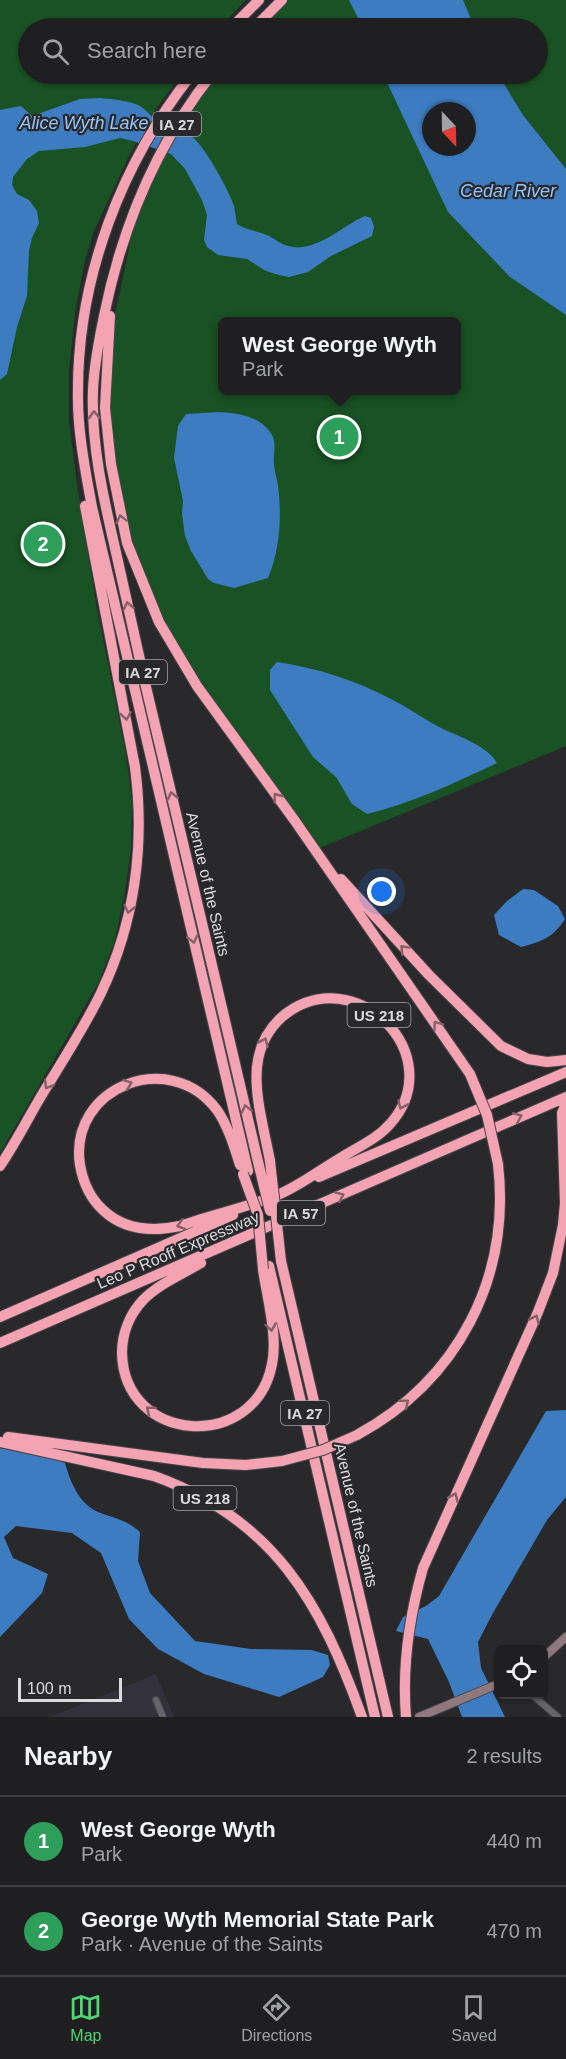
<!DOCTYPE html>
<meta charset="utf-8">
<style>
:root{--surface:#1f1f21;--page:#27272a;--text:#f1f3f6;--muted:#a1a2a5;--line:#3c3d3f;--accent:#50d675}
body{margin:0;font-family:Arial,sans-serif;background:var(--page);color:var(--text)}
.controls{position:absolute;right:18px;bottom:18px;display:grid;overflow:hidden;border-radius:9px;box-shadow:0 2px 4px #0004}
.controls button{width:54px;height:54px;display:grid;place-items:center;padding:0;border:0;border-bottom:2px solid var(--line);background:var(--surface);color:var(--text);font:30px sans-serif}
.compass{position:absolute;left:422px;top:102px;width:54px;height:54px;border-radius:50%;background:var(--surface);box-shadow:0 2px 4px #0004;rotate:158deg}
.scale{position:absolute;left:18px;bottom:15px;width:104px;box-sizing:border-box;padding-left:6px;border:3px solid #dbdadd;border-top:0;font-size:16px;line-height:21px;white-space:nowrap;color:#dbdadd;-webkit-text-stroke:4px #29292c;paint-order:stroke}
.you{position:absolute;left:382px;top:892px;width:21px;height:21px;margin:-15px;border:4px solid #fff;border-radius:50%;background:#1a73e8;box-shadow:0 0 0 9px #1a73e833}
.badge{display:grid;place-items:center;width:39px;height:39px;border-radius:50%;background:var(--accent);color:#fff;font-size:20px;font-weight:700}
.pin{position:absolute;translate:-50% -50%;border:3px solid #fff;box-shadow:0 2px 6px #0006}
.popup{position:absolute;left:218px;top:317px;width:243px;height:78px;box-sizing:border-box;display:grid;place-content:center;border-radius:9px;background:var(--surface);filter:drop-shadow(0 2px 4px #0005);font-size:20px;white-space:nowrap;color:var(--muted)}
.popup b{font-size:22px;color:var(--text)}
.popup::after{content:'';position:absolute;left:50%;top:100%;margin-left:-12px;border:12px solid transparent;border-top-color:var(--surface)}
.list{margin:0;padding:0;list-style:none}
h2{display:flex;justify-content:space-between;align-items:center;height:78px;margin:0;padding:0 24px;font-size:26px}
h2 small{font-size:20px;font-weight:400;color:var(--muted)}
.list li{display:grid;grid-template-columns:39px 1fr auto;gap:18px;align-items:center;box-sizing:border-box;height:90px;padding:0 24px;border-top:2px solid var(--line)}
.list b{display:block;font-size:22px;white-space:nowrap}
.list p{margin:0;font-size:20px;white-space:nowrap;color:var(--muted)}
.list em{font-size:20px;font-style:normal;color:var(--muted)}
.icon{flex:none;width:33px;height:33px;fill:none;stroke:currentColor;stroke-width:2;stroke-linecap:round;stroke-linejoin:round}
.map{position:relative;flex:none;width:566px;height:1717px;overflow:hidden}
.search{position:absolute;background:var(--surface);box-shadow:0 2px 4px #0004;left:18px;right:18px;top:18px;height:66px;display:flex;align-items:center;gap:15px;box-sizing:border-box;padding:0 21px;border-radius:33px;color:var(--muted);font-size:22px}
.sheet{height:258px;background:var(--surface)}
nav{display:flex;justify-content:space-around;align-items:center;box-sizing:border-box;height:84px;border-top:2px solid var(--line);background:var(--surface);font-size:16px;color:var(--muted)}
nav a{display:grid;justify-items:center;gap:3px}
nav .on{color:var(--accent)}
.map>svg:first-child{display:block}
.built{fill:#33313b}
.green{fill:#195224;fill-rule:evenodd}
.water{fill:#3d7cc1;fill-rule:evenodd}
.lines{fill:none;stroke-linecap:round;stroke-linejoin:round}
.minor-casing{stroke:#464549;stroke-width:8}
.secondary-casing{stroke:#464549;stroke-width:10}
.motorway-casing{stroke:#464549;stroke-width:12}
.minor{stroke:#656569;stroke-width:6}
.secondary{stroke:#90787f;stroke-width:8}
.motorway{stroke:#f4a3b2;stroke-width:10}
.motorway-bridge-casing{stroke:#464549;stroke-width:12;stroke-linecap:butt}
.motorway-bridge{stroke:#f4a3b2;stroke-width:10}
.oneway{stroke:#846068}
.labels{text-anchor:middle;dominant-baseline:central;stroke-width:4.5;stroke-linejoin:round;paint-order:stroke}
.shield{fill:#29292c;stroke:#a6a5a8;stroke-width:1.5}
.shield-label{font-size:15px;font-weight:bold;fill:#dbdadd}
.street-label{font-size:16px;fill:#dbdadd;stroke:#29292c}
.water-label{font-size:18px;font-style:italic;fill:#95c4fb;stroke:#29292c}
</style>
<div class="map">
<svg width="566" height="1717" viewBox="0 0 566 1717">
<rect width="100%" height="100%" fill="#29292c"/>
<!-- built -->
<path class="built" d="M 156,1674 L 174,1717 L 50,1717 Z"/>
<!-- green -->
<path class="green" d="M 0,0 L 246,0 L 219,28 L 28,28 L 28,74 L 182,74 L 155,110 L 130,154 L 94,231 L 84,264 L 75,314 L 69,371 L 69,421 L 77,484 L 96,603 L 125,749 L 132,800 L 131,849 L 124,898 L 114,943 L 99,982 L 0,1153 Z
M 282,0 L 370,0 L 383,28 L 254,28 Z
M 463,0 L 566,0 L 566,169 L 523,115 L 498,74 L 538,74 L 538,28 L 475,28 Z
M 214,74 L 402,74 L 431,147 L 566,287 L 566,746 L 317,849 L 224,725 L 159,622 L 127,543 L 111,464 L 111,410 L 107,354 L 140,195 ZM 222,322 L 456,322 L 456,390 L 222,390 Z"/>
<!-- water -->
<path class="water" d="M 349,0 L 463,0 L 475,28 L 363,28 Z
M 383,74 L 498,74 L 523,115 L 566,169 L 566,315 L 510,277 L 448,212 ZM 431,111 L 467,111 L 467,147 L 431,147 Z
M 100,98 C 111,99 136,101 144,109 C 151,115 156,122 165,127 C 172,132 183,131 191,136 C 203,143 230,192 234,206 C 235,212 236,218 237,224 C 246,230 257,231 267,235 C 274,238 280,244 288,246 C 315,254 343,225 365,216 L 371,218 L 374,227 L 372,236 L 331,256 L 308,272 L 289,277 L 279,275 L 266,271 L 247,259 L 218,255 L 207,247 L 204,240 L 207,215 L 202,200 L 185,169 L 171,154 L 133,141 L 120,138 L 85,147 L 39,151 L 27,159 L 13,177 L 12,185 L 17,194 L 29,200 L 37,211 L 39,223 L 32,238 L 29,251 L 27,296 L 17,327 L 7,374 L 0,380 L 0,110 L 21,106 L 32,116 L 80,99 Z
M 218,412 C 238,413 261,416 272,435 C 277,443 273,454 274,463 C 274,470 277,478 278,486 C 282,516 280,549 268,578 L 234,588 L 214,583 L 208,579 L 191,551 L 185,536 L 182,514 L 183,501 L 174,458 L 178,426 L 186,414 Z
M 277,662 C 317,668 355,680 391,699 C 409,708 425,720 443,729 C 460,737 488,746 497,763 C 455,783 412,803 367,814 L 352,804 L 336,777 L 313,757 L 270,690 L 270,670 Z
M 523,889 L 534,890 L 558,906 L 565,919 C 552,939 542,941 521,947 L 499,935 L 494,915 L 507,901 Z
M 566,1410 L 566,1497 L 547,1520 L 493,1613 L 478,1642 L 481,1668 L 505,1717 L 462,1717 L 449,1682 L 428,1639 L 396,1631 L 403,1617 L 426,1606 L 439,1596 L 546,1411 Z
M 0,1448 L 50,1457 L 65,1463 C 70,1481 79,1504 98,1512 C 116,1519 125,1519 140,1532 L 138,1561 L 150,1593 L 195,1641 L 251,1649 L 312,1650 L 328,1655 L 330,1665 L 323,1677 L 279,1697 L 204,1674 L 158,1649 L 129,1619 L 101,1553 L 72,1533 L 16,1526 L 4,1537 L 13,1558 L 48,1574 L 42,1593 L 0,1637 Z"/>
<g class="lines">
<!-- minor casing -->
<g class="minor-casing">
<path id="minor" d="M 531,1694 L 558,1717
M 156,1700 L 163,1717"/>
</g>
<!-- secondary casing -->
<g class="secondary-casing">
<path id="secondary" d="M 544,1657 L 566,1637
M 419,1717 L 498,1684"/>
</g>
<!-- motorway casing -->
<g class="motorway-casing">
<path id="motorway" d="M 231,28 L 259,0
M 254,28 L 282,0
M 192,74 C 122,162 78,276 78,390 C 77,429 85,469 92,507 L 248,1171
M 212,74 C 156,145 122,227 104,316 C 99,340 94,365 93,390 C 91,443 103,496 115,548 C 125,594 136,641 146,687 C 184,847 222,1006 259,1166
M 110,316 L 105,408 L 111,464 L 127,543 L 159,622 L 197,686 L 295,821 L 470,1074
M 341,879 L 429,975 L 501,1046 L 528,1059 L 547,1062 L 566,1060
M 240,1165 C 234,1146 228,1126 217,1110 C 170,1047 68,1087 80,1165 C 83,1182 90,1198 103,1210 C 124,1230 152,1232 180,1226 C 211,1215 244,1208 275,1196 C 297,1188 321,1169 342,1157 C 358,1147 377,1139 390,1124 C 451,1056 355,958 283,1016 C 268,1029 259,1047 257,1067 C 254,1096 265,1133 270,1161
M 0,1166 C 17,1141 30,1114 46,1088 C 65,1057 85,1026 101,993 C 135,922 145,844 135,767 L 85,506
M 319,1177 L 566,1072
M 281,1261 L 388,1717
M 201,1263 C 182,1274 159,1284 143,1300 C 130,1314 122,1333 122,1353 C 124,1444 255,1453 272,1364 C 278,1336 267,1298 263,1269
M 269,1266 L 375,1717
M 0,1317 L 233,1215
M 0,1343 L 566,1097
M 357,1435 C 458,1380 511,1278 498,1164
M 8,1437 L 203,1463 L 246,1465 L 282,1461
M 0,1442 L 154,1476 C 274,1519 321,1603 362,1717
M 406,1717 C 402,1667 409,1617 423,1568 L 538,1312 L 553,1273 L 563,1225 L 565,1203 L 562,1113 L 566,1104"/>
</g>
<!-- minor -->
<use href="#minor" class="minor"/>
<!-- secondary -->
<use href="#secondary" class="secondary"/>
<!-- motorway -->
<use href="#motorway" class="motorway"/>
<!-- motorway-bridge casing -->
<g class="motorway-bridge-casing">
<path id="motorway-bridge" d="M 470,1074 L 487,1115 L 498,1164
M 270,1161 L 281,1261
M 259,1166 L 270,1211
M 243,1174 L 258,1215 L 263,1269
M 282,1461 L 323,1450 L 357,1435"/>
</g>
<!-- motorway-bridge -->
<use href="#motorway-bridge" class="motorway-bridge"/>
</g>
<!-- one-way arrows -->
<defs><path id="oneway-chevron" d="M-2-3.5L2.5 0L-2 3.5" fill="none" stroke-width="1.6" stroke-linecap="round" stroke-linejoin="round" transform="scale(1.5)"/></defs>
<g class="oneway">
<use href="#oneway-chevron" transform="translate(94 415) rotate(-92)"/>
<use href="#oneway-chevron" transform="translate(121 519) rotate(-104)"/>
<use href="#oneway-chevron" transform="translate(128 606) rotate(-102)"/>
<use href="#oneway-chevron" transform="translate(126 716) rotate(80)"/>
<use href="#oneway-chevron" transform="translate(172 796) rotate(-103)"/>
<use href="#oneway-chevron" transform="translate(277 797) rotate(-127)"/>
<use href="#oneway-chevron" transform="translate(129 909) rotate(103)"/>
<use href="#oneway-chevron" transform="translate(193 939) rotate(77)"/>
<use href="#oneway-chevron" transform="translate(404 949) rotate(-133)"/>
<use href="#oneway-chevron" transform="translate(437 1025) rotate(-125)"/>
<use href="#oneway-chevron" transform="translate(264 1042) rotate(-66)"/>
<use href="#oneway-chevron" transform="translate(128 1084) rotate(-20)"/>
<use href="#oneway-chevron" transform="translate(48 1085) rotate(121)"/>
<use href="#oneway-chevron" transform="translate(402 1105) rotate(114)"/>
<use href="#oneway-chevron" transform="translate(246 1109) rotate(-103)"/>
<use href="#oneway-chevron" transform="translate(518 1117) rotate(-23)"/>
<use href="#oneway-chevron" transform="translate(340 1196) rotate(-24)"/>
<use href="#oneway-chevron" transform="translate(181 1225) rotate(164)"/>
<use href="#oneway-chevron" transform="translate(535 1319) rotate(-66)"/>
<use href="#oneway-chevron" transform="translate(271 1327) rotate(82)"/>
<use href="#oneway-chevron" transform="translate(405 1403) rotate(-39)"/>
<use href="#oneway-chevron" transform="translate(150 1410) rotate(-142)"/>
<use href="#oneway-chevron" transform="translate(454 1497) rotate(-66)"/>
</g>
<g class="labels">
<!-- shield labels -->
<g class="shield">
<rect x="153" y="112" width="48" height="24" rx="4.5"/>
<rect x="119" y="660" width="48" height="24" rx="4.5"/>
<rect x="347.5" y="1003" width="63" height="24" rx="4.5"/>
<rect x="277" y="1201" width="48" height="24" rx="4.5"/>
<rect x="281" y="1401" width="48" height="24" rx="4.5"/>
<rect x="173.5" y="1486" width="63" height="24" rx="4.5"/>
</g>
<g class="shield-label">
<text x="177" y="124">IA 27</text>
<text x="143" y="672">IA 27</text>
<text x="379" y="1015">US 218</text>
<text x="301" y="1213">IA 57</text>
<text x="305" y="1413">IA 27</text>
<text x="205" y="1498">US 218</text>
</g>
<!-- street labels -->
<g class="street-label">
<text transform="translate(208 884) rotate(77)">Avenue of the Saints</text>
<text transform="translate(178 1250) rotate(-23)">Leo P Rooff Expressway</text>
<text transform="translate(356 1515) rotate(77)">Avenue of the Saints</text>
</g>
<!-- water labels -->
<g class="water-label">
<text x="84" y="123">Alice Wyth Lake</text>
<text x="508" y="191">Cedar River</text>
</g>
</g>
</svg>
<div class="controls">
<button><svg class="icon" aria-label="locate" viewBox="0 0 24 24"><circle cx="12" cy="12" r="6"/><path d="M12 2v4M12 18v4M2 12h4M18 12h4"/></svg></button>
</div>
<svg class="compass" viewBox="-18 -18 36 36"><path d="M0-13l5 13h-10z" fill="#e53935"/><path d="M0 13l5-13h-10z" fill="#a1a2a5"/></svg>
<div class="scale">100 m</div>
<div class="you"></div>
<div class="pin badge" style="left:339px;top:437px;background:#2e9e5b">1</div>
<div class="popup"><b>West George Wyth</b>Park</div>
<div class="pin badge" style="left:43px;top:544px;background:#2e9e5b">2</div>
<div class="search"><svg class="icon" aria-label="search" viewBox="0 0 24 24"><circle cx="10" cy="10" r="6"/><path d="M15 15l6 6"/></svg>Search here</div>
</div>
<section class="sheet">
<h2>Nearby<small>2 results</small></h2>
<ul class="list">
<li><span class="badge" style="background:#2e9e5b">1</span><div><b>West George Wyth</b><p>Park</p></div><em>440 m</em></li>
<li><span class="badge" style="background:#2e9e5b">2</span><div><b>George Wyth Memorial State Park</b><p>Park · Avenue of the Saints</p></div><em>470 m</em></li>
</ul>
</section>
<nav>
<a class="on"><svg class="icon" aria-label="map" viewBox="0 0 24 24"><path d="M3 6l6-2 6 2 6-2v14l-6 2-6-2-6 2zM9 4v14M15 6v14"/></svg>Map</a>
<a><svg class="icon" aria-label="directions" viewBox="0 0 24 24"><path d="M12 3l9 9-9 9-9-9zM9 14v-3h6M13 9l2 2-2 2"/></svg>Directions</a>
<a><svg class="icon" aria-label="saved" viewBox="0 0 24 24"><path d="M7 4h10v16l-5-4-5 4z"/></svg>Saved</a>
</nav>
